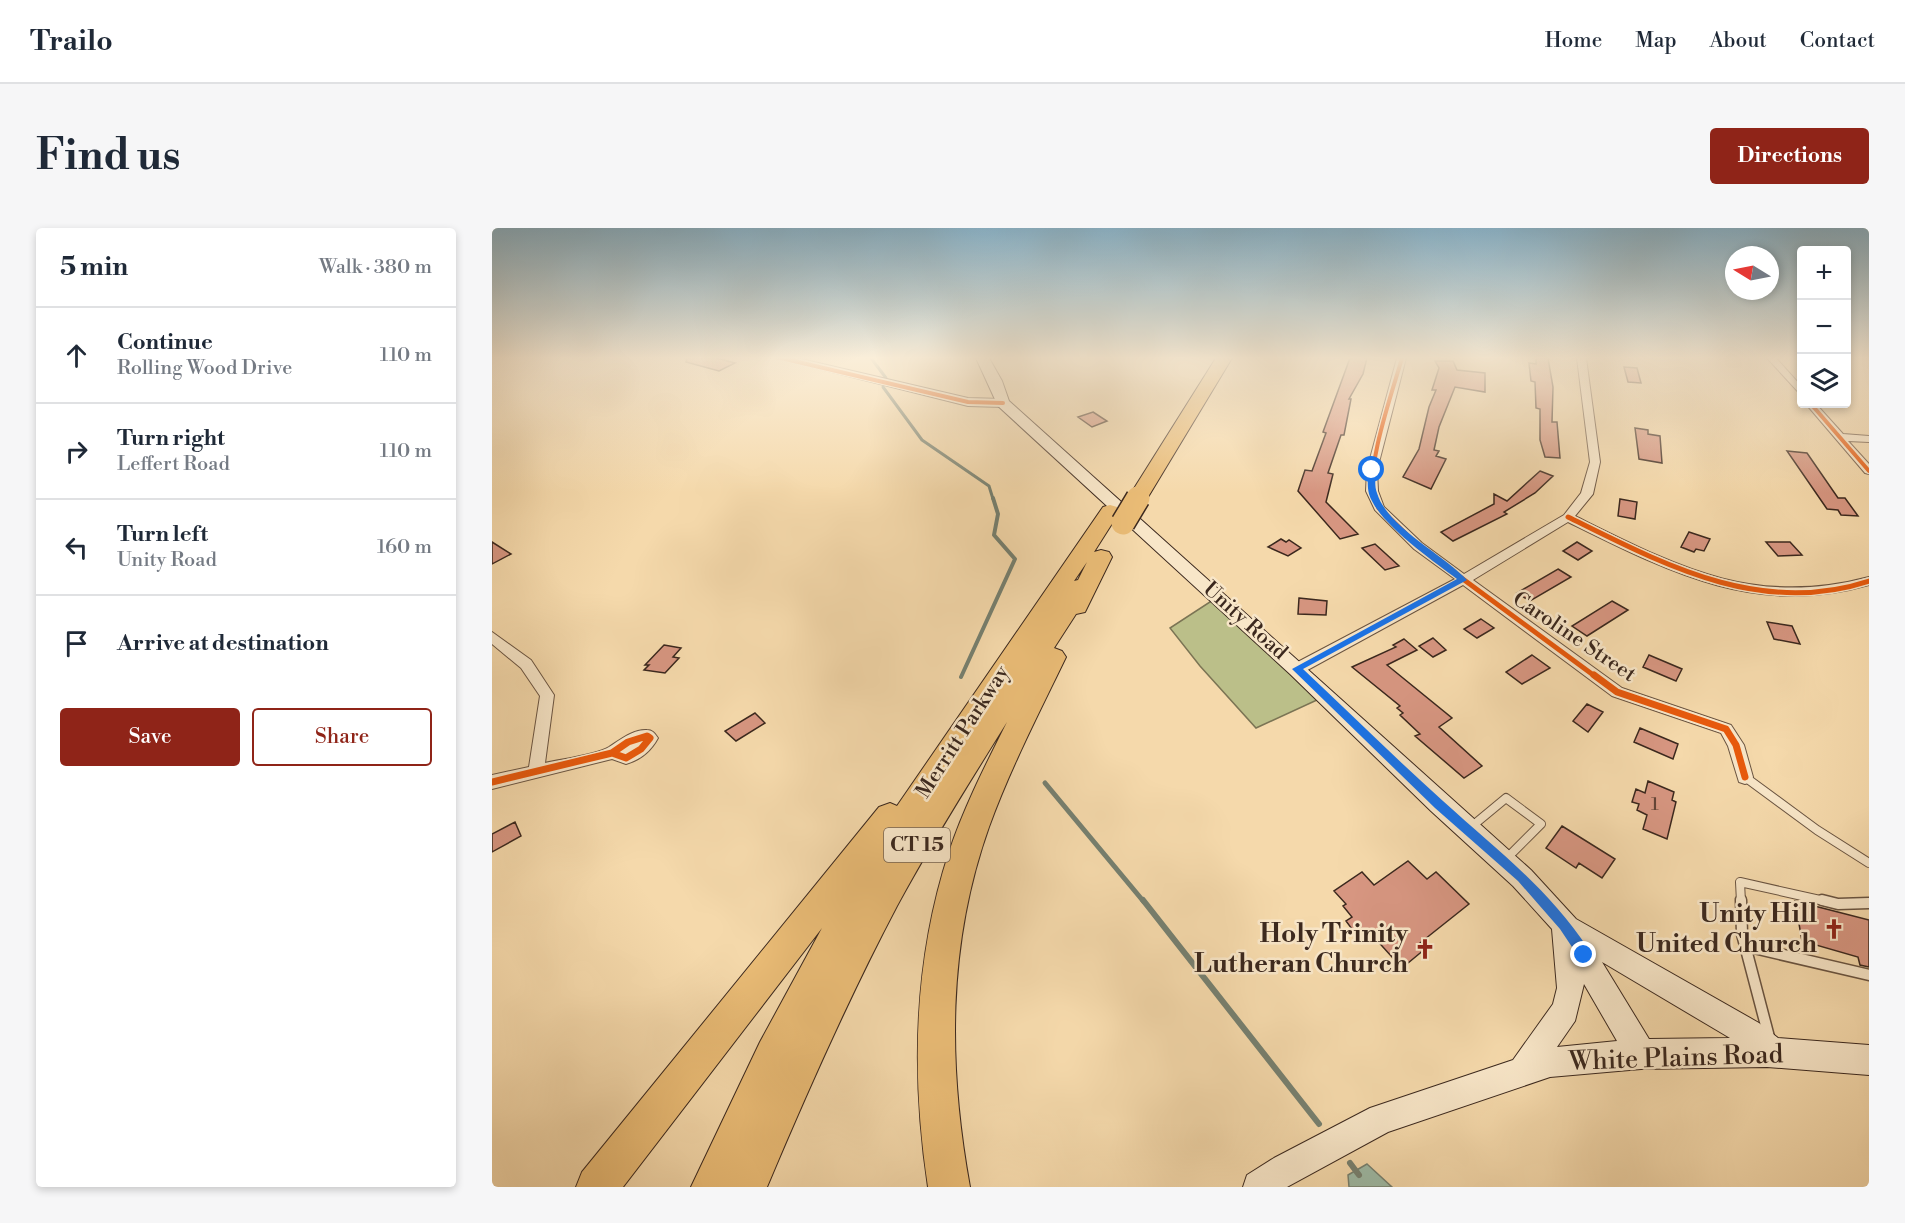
<!DOCTYPE html>
<meta charset="utf-8">
<style>
:root{--surface:#fff;--page:#f6f6f7;--text:#1f2937;--muted:#747a83;--line:#e0e1e3;--accent:#8f2418}
body{margin:0;font-family:"Libre Bodoni",serif;background:var(--page);color:var(--text)}
.controls{position:absolute;right:18px;top:18px;display:grid;overflow:hidden;border-radius:6px;box-shadow:0 3px 9px #0003}
.controls button{width:54px;height:54px;display:grid;place-items:center;padding:0;border:0;border-bottom:2px solid var(--line);background:var(--surface);color:var(--text);font:30px sans-serif}
.compass{position:absolute;left:1233px;top:18px;width:54px;height:54px;border-radius:50%;background:var(--surface);box-shadow:0 3px 9px #0003;rotate:280deg}
.stop{position:absolute;width:18px;height:18px;margin:-14px;border:4px solid #1a73e8;border-radius:50%;background:#fff}
.stop.end{background:#1a73e8;border-color:#fff;box-shadow:0 2px 6px #0008}
.list{margin:0;padding:0;list-style:none}
h2{display:flex;justify-content:space-between;align-items:center;height:78px;margin:0;padding:0 24px;font-size:26px}
h2 small{font-size:20px;font-weight:400;color:var(--muted)}
.list li{display:grid;grid-template-columns:39px 1fr auto;gap:18px;align-items:center;box-sizing:border-box;height:96px;padding:0 24px;border-top:2px solid var(--line)}
.list b{display:block;font-size:22px;white-space:nowrap}
.list p{margin:0;font-size:20px;white-space:nowrap;color:var(--muted)}
.list em{font-size:20px;font-style:normal;color:var(--muted)}
.actions{display:flex;gap:12px;padding:18px 24px}
.actions a{flex:1;padding:14px 0;border:2px solid var(--accent);border-radius:6px;text-align:center;font-size:21px;color:var(--accent)}
.actions .main{background:var(--accent);color:#fff}
.icon{flex:none;width:33px;height:33px;fill:none;stroke:currentColor;stroke-width:2;stroke-linecap:round;stroke-linejoin:round}
.map{position:relative;flex:none;width:1377px;height:959px;overflow:hidden;border-radius:6px}
header{display:flex;align-items:center;gap:36px;box-sizing:border-box;height:84px;padding:0 30px;background:var(--surface);border-bottom:2px solid var(--line)}
header strong{font-size:28px}
nav{display:flex;gap:33px;margin-inline-start:auto;font-size:21px}
.intro{display:flex;align-items:center;justify-content:space-between;box-sizing:border-box;height:144px;padding:0 36px}
h1{margin:0;font-size:42px}
.button{padding:15px 27px;border-radius:6px;background:var(--accent);color:#fff;font-size:21px;font-weight:700}
main{display:flex;gap:36px;padding:0 36px}
aside{flex:1;background:var(--surface);border-radius:6px;box-shadow:0 3px 9px #0003}
.map>svg:first-child{display:block}
.green{fill:#bbbf89;stroke:#7b7454;stroke-width:1.5}
.water{fill:#9dbaa6;stroke:#768070;stroke-width:1.5}
.lines{fill:none;stroke-linecap:round;stroke-linejoin:round}
.stream-far3{stroke:#768070;stroke-width:3}
.stream-far2{stroke:#768070;stroke-width:4}
.stream-far1{stroke:#768070;stroke-width:5}
.stream{stroke:#768070;stroke-width:6}
.building{fill:#d79681;stroke:#3b281e;stroke-width:1.5}
.service-far1-casing{stroke:#6a5441;stroke-width:10}
.service-casing{stroke:#6a5441;stroke-width:13}
.minor-casing{stroke:#6a5441;stroke-width:2}
.tertiary-casing{stroke:#6a5441;stroke-width:2}
.secondary-casing{stroke:#3b281e;stroke-width:2}
.motorway-casing{stroke:#3b281e;stroke-width:2}
.service-far1{stroke:#f8e6c8;stroke-width:8}
.service{stroke:#f8e6c8;stroke-width:10}
.minor{fill:#f8e6c8;fill-rule:evenodd}
.tertiary{fill:#f8e6c8;fill-rule:evenodd}
.secondary{fill:#f8e6c8;fill-rule:evenodd}
.motorway{fill:#eabc76;fill-rule:evenodd}
.motorway-bridge-casing{stroke:#3b281e;stroke-width:26;stroke-linecap:butt}
.motorway-bridge{stroke:#eabc76;stroke-width:23}
.cycleway-far2-casing{stroke:#f8e6c8;stroke-width:6}
.cycleway-far1-casing{stroke:#f8e6c8;stroke-width:8}
.cycleway-casing{stroke:#f8e6c8;stroke-width:10}
.cycleway-far2{stroke:#e8590c;stroke-width:4}
.cycleway-far1{stroke:#e8590c;stroke-width:5}
.cycleway{stroke:#e8590c;stroke-width:7}
.route{fill:#1a73e8}
.labels{text-anchor:middle;dominant-baseline:central;stroke-width:5;stroke-linejoin:round;paint-order:stroke}
.number-label{font-size:18px;fill:#624437}
.shield{fill:#f8e6c8;stroke:#746151;stroke-width:1.5}
.shield-label{font-size:20px;font-weight:bold;fill:#3b281e}
.street-label{font-size:21px;fill:#3b281e;stroke:#f8e6c8}
.near-poi-label{font-size:26px;font-weight:bold;fill:#3b281e;stroke:#f8e6c8;text-anchor:end}
.near-street-label{font-size:26px;fill:#3b281e;stroke:#f8e6c8}
</style>
<header>
<strong>Trailo</strong>
<nav><a>Home</a><a>Map</a><a>About</a><a>Contact</a></nav>
</header>
<div class="intro"><h1>Find us</h1><a class="button">Directions</a></div>
<main>
<aside>
<h2>5 min<small>Walk · 380 m</small></h2>
<ul class="list">
<li><svg class="icon" aria-label="ahead" viewBox="0 0 24 24"><path d="M12 20V5M6 11l6-6 6 6"/></svg><div><b>Continue</b><p>Rolling Wood Drive</p></div><em>110 m</em></li>
<li><svg class="icon" aria-label="right" viewBox="0 0 24 24"><path d="M7 20v-9h11M14 6l5 5-5 5"/></svg><div><b>Turn right</b><p>Leffert Road</p></div><em>110 m</em></li>
<li><svg class="icon" aria-label="left" viewBox="0 0 24 24"><path d="M17 20v-9H6M10 6l-5 5 5 5"/></svg><div><b>Turn left</b><p>Unity Road</p></div><em>160 m</em></li>
<li><svg class="icon" aria-label="arrive" viewBox="0 0 24 24"><path d="M6 21V4h12l-3 4 3 4H6"/></svg><div><b>Arrive at destination</b></div></li>
</ul>
<div class="actions"><a class="main">Save</a><a>Share</a></div>
</aside>
<div class="map">
<svg width="1377" height="959" viewBox="0 0 1377 959">
<rect width="100%" height="100%" fill="#f5d9ab"/>
<filter id="stains"><feTurbulence type="fractalNoise" baseFrequency=".00333" numOctaves="4"/><feColorMatrix values="0 0 0 0 .2 0 0 0 0 .09 0 0 0 0 .02 0 0 0 .5 -.17"/></filter>
<radialGradient id="worn" r=".72"><stop offset=".6" stop-color="#630" stop-opacity="0"/><stop offset="1" stop-color="#630" stop-opacity=".3"/></radialGradient>
<!-- green -->
<path class="green" d="M 724,370 L 825,472 L 764,500 L 708,438 L 678,400 Z"/>
<!-- water -->
<path class="water" d="M 875,936 L 900,959 L 857,959 L 856,947 Z"/>
<g class="lines">
<!-- stream-far3 -->
<path class="stream-far3" d="M 379,130 L 394,150
M 391,159 L 430,212 L 497,258 L 501,271"/>
<!-- stream-far2 -->
<path class="stream-far2" d="M 469,449 L 523,331 L 502,307 L 506,286 L 501,270"/>
<!-- stream-far1 -->
<path class="stream-far1" d="M 553,555 L 652,674"/>
<!-- stream -->
<path class="stream" d="M 651,672 L 827,896
M 858,935 L 867,947"/>
</g>
<!-- building -->
<path class="building" d="M 195,130 L 225,130 L 243,135 L 227,143 L 194,134 Z
M 858,130 L 875,130 L 871,146 L 857,171 L 859,171 L 852,207 L 849,207 L 836,245 L 841,246 L 834,274 L 866,306 L 848,311 L 806,263 L 813,242 L 820,243 L 834,205 L 831,204 Z
M 1044,130 L 1056,130 L 1061,159 L 1060,194 L 1065,194 L 1068,230 L 1053,229 L 1048,212 L 1048,181 L 1044,180 L 1043,154 L 1039,153 L 1037,135 L 1044,136 Z
M 943,133 L 961,133 L 965,142 L 993,145 L 993,164 L 963,159 L 947,199 L 942,222 L 947,223 L 944,228 L 954,231 L 939,261 L 911,249 L 927,221 L 937,179 L 944,162 L 940,162 L 947,140 Z
M 1132,139 L 1145,140 L 1149,155 L 1136,154 Z
M 601,184 L 615,193 L 600,199 L 586,189 Z
M 1143,200 L 1156,202 L 1156,206 L 1168,208 L 1170,235 L 1147,231 Z
M 1295,223 L 1315,225 L 1346,270 L 1353,270 L 1366,288 L 1349,287 L 1346,282 L 1335,281 Z
M 1048,243 L 1061,248 L 1043,265 L 1012,284 L 1015,286 L 961,313 L 949,304 L 1002,276 L 1002,266 L 1015,273 Z
M 1128,271 L 1145,274 L 1143,291 L 1126,288 Z
M 1197,304 L 1218,311 L 1212,323 L 1204,321 L 1202,324 L 1189,319 Z
M 789,311 L 794,314 L 797,312 L 809,320 L 796,328 L 776,319 Z
M 0,314 L 19,326 L 0,336 Z
M 1085,314 L 1100,323 L 1086,332 L 1071,323 Z
M 1274,314 L 1298,314 L 1310,327 L 1286,328 Z
M 883,316 L 894,326 L 907,338 L 893,342 L 870,320 Z
M 1066,341 L 1079,349 L 1038,373 L 1025,365 Z
M 807,370 L 835,373 L 834,387 L 806,386 Z
M 1120,373 L 1136,382 L 1095,408 L 1080,398 Z
M 989,391 L 1002,400 L 985,410 L 972,401 Z
M 1275,394 L 1300,398 L 1308,416 L 1282,411 Z
M 941,410 L 954,422 L 941,429 L 927,418 Z
M 912,411 L 925,422 L 895,437 L 960,490 L 947,499 L 990,538 L 972,550 L 923,508 L 928,506 L 908,487 L 911,485 L 905,480 L 908,478 L 860,439 L 904,419 L 901,417 Z
M 172,417 L 189,420 L 181,429 L 187,430 L 173,445 L 152,442 L 157,437 L 153,437 Z
M 1040,427 L 1058,440 L 1030,456 L 1014,444 Z
M 1157,427 L 1190,441 L 1184,453 L 1151,439 Z
M 1095,476 L 1111,484 L 1096,504 L 1081,493 Z
M 263,485 L 273,495 L 244,513 L 233,503 Z
M 1148,500 L 1186,516 L 1181,531 L 1142,514 Z
M 1156,553 L 1182,564 L 1180,572 L 1184,574 L 1175,611 L 1151,601 L 1155,587 L 1145,582 L 1147,576 L 1140,574 L 1144,561 L 1153,565 Z
M 23,594 L 29,608 L 0,624 L 0,606 Z
M 1070,598 L 1123,631 L 1110,650 L 1087,635 L 1084,640 L 1054,620 Z
M 916,633 L 935,651 L 944,644 L 977,676 L 928,715 L 933,721 L 910,740 L 881,708 L 868,712 L 854,693 L 860,689 L 851,678 L 854,676 L 842,663 L 870,644 L 882,657 Z
M 1303,673 L 1377,692 L 1377,739 L 1368,737 L 1366,729 L 1310,713 Z"/>
<g class="lines">
<!-- service-far1 casing -->
<g class="service-far1-casing">
<path id="service-far1" d="M 1253,549 L 1325,602 L 1377,635
M 979,599 L 1014,570 L 1049,596 L 1014,631
M 1249,674 L 1248,654 L 1337,674"/>
</g>
<!-- service casing -->
<g class="service-casing">
<path id="service" d="M 1249,672 L 1250,706 L 1277,809
M 1330,672 L 1346,676 L 1377,675
M 1253,718 L 1377,747"/>
</g>
<!-- minor casing -->
<g class="minor-casing">
<path id="minor" d="M 905,130 L 914,130 L 885,242 L 886,263 L 892,279 L 930,315 L 972,346 L 1072,287 L 1089,265 L 1098,234 L 1085,130 L 1094,130 L 1108,234 L 1101,266 L 1083,288 C 1184,338 1261,380 1377,349 L 1377,357 C 1264,390 1175,343 1076,294 L 981,352 L 1130,460 L 1239,497 L 1252,517 L 1261,549 L 1259,554 L 1253,556 L 1247,554 L 1236,518 L 1229,505 L 1120,468 L 971,357 L 810,445 L 800,445 L 798,441 L 800,437 L 963,351 L 922,321 L 883,282 L 874,263 L 875,242 Z
M 1275,130 L 1284,130 L 1310,159 L 1310,168 Z
M 1314,176 L 1324,176 L 1351,206 L 1377,208 L 1377,214 L 1356,213 L 1377,236 L 1377,246 L 1373,245 Z
M 0,404 L 39,432 L 62,467 L 53,535 C 70,531 103,527 117,519 C 128,512 141,501 155,502 C 161,502 163,506 166,510 C 159,523 148,532 134,536 L 120,531 L 0,561 L 0,547 L 37,539 L 48,468 L 29,440 L 0,416 Z"/>
</g>
<!-- tertiary casing -->
<g class="tertiary-casing">
<path id="tertiary" d="M 284,130 L 305,130 L 476,170 L 511,171 L 517,175 L 511,179 L 476,178 Z"/>
</g>
<!-- secondary casing -->
<g class="secondary-casing">
<path id="secondary" d="M 484,130 L 497,130 L 510,153 L 517,173 L 1039,642 L 1084,691 L 1267,795 L 1286,810 L 1377,817 L 1377,847 L 1275,839 L 1149,841 L 1058,849 L 896,904 L 795,959 L 751,959 L 755,947 L 782,930 L 878,880 L 1021,832 L 1061,776 L 1065,760 L 1060,701 L 1021,658 L 939,583 L 798,446 L 506,178 ZM 1110,734 L 1238,810 L 1157,811 ZM 1092,756 L 1125,813 L 1065,819 L 1083,793 Z"/>
</g>
<!-- motorway casing -->
<g class="motorway-casing">
<path id="motorway" d="M 724,130 L 740,130 L 653,274 L 646,276 L 639,274 L 636,270 Z
M 618,277 L 625,279 L 628,283 L 602,324 L 609,322 L 617,324 L 620,329 L 593,384 L 584,386 L 562,420 L 570,423 L 574,429 C 547,485 518,541 497,599 C 455,717 456,838 478,959 L 436,959 C 419,846 421,734 457,624 C 472,579 494,536 515,494 C 477,555 439,615 405,678 C 357,769 315,864 275,959 L 199,959 L 268,814 L 330,700 L 131,959 L 84,959 L 90,944 L 387,579 L 398,575 L 405,578 L 611,279 ZM 596,332 L 586,352 L 582,353 L 595,334 Z"/>
</g>
<!-- service-far1 -->
<use href="#service-far1" class="service-far1"/>
<!-- service -->
<use href="#service" class="service"/>
<!-- minor -->
<use href="#minor" class="minor"/>
<!-- tertiary -->
<use href="#tertiary" class="tertiary"/>
<!-- secondary -->
<use href="#secondary" class="secondary"/>
<!-- motorway -->
<use href="#motorway" class="motorway"/>
<!-- motorway-bridge casing -->
<g class="motorway-bridge-casing">
<path id="motorway-bridge" d="M 631,295 L 646,270"/>
</g>
<!-- motorway-bridge -->
<use href="#motorway-bridge" class="motorway-bridge"/>
<!-- cycleway-far2 casing -->
<g class="cycleway-far2-casing">
<path id="cycleway-far2" d="M 289,130 L 476,174 L 511,175
M 1319,176 L 1377,243
M 883,271 C 872,243 901,162 910,130"/>
</g>
<!-- cycleway-far1 casing -->
<g class="cycleway-far1-casing">
<path id="cycleway-far1" d="M 883,270 L 887,280 L 926,318 L 1104,449
M 1076,289 C 1171,336 1268,389 1377,353"/>
</g>
<!-- cycleway casing -->
<g class="cycleway-casing">
<path id="cycleway" d="M 1102,447 L 1125,464 L 1234,501 L 1244,517 L 1253,549
M 155,508 L 158,510 L 149,521 L 134,530 L 120,525 L 136,514 Z
M 0,554 L 120,525"/>
</g>
<!-- cycleway-far2 -->
<use href="#cycleway-far2" class="cycleway-far2"/>
<!-- cycleway-far1 -->
<use href="#cycleway-far1" class="cycleway-far1"/>
<!-- cycleway -->
<use href="#cycleway" class="cycleway"/>
</g>
<!-- sky -->
<linearGradient id="sky" x2="0" y2="1"><stop stop-color="#8ab6ce"/><stop offset="0.49" stop-color="#faeed9"/><stop offset="1" stop-color="#faeed9" stop-opacity="0"/></linearGradient>
<rect width="1377" height="265" fill="url(#sky)"/>
<!-- route -->
<path class="route" d="M 880,240 L 883,242 C 884,249 882,258 885,265 C 895,299 951,326 975,352 L 811,441 C 858,485 903,530 951,573 C 1006,623 1055,659 1097,722 L 1098,727 L 1097,731 L 1088,731 L 1068,701 L 1026,653 L 943,580 L 800,441 L 965,351 C 940,332 886,295 877,266 C 875,258 876,249 876,242 Z"/>
<!-- icons -->
<defs>
<g id="church-bare" transform="scale(1.62)"><path d="M-1.2-6h2.4v3.5h3.3v2.4h-3.3V6h-2.4V-.1h-3.3v-2.4h3.3Z" fill="#8f2418" stroke="#f8e6c8" stroke-width="2.5" paint-order="stroke"/></g>
</defs>
<g fill-rule="evenodd">
<use href="#church-bare" x="1342" y="701"/>
<use href="#church-bare" x="933" y="721"/>
</g>
<g class="labels">
<!-- number labels -->
<g class="number-label">
<text x="1163" y="576">1</text>
</g>
<!-- shield labels -->
<rect class="shield" x="392" y="600" width="66" height="34" rx="4.5"/>
<g class="shield-label">
<text x="425" y="617">CT 15</text>
</g>
<!-- street labels -->
<g class="street-label">
<text transform="translate(753 393) rotate(42)">Unity Road</text>
<text transform="translate(1082 409) rotate(34)">Caroline Street</text>
<text transform="translate(471 504) rotate(-57)">Merritt Parkway</text>
</g>
<!-- near-poi labels -->
<g class="near-poi-label">
<text x="1325" y="686">Unity Hill<tspan x="1325" dy="30">United Church</tspan></text>
<text x="916" y="706">Holy Trinity<tspan x="916" dy="30">Lutheran Church</tspan></text>
</g>
<!-- near-street labels -->
<g class="near-street-label">
<text transform="translate(1184 830) rotate(-2)">White Plains Road</text>
</g>
</g>
<rect width="100%" height="100%" filter="url(#stains)"/>
<rect width="100%" height="100%" fill="url(#worn)"/>
</svg>
<div class="controls">
<button>+</button>
<button>−</button>
<button><svg class="icon" aria-label="layers" viewBox="0 0 24 24"><path d="M12 4l9 5-9 5-9-5zM3 14l9 5 9-5"/></svg></button>
</div>
<svg class="compass" viewBox="-18 -18 36 36"><path d="M0-13l5 13h-10z" fill="#e53935"/><path d="M0 13l5-13h-10z" fill="#747a83"/></svg>
<div class="stop" style="left:880px;top:242px"></div>
<div class="stop end" style="left:1092px;top:727px"></div>
</div>
</main>
